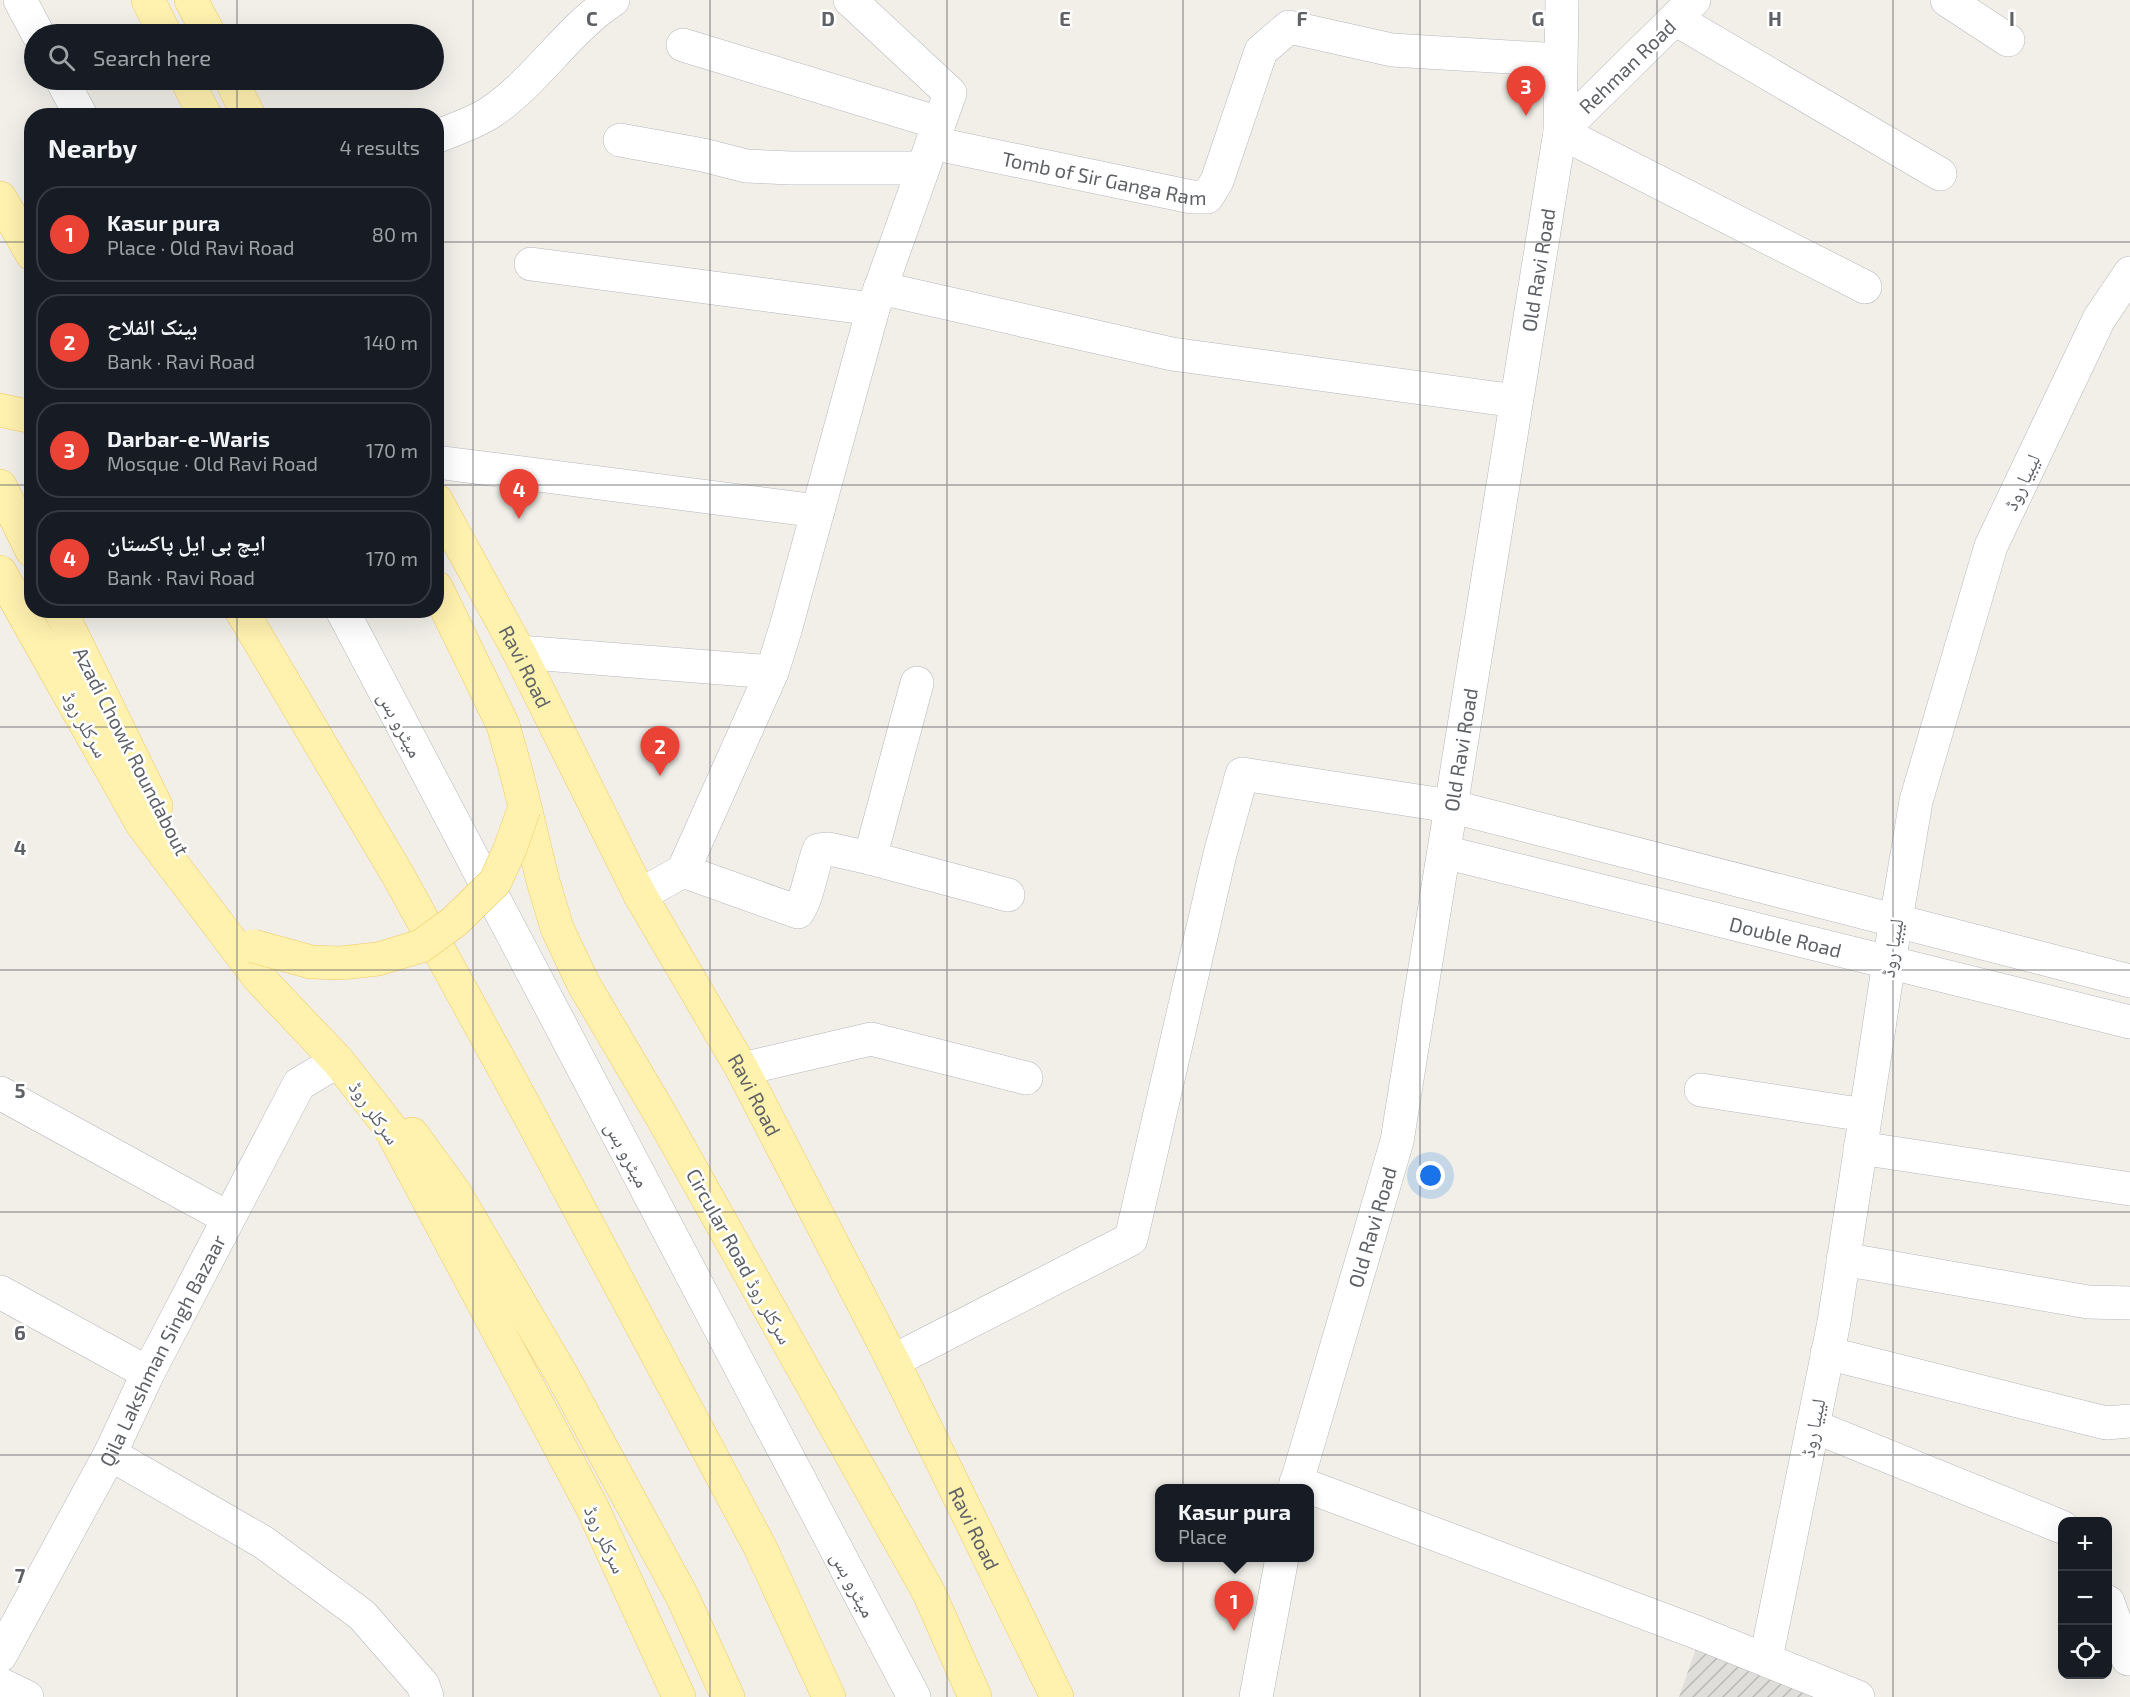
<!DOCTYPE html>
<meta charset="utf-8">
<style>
:root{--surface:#171b24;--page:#242831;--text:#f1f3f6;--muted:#9ea1a6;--line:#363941;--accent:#ea4335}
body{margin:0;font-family:"Exo 2","Noto Naskh Arabic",sans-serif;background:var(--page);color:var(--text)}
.controls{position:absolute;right:18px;bottom:18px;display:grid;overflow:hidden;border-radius:12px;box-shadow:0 6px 24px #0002}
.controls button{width:54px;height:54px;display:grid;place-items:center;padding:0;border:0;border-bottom:2px solid var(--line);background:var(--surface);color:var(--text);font:30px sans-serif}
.you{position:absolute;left:1431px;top:1176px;width:21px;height:21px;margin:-15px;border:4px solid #fff;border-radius:50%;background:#1a73e8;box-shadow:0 0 0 9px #1a73e833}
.badge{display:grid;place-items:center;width:39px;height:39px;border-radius:50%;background:var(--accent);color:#fff;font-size:20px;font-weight:700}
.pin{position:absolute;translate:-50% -50px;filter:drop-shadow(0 2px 3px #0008)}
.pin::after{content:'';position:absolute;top:32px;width:21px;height:18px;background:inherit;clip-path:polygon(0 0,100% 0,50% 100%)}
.popup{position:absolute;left:1155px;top:1484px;width:159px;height:78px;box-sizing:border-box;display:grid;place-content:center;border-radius:12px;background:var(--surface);filter:drop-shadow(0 2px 4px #0005);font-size:20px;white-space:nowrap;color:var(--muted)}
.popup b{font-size:22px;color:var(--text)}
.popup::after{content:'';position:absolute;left:50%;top:100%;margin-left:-12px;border:12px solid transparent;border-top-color:var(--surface)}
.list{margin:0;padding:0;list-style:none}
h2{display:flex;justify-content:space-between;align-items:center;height:78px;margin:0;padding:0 24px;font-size:26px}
h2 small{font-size:20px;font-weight:400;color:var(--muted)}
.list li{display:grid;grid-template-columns:39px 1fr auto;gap:18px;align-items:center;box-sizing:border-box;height:96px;margin:0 12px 12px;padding:0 12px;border:2px solid var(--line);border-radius:24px}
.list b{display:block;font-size:22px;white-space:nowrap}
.list p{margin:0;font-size:20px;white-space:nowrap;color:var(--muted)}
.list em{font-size:20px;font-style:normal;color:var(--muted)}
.icon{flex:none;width:33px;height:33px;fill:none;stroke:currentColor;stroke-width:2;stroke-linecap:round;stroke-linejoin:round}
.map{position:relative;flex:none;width:2130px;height:1697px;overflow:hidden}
.search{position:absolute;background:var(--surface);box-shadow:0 6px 24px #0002;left:24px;top:24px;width:420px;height:66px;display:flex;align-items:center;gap:15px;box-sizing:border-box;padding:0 21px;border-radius:33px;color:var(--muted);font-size:22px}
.panel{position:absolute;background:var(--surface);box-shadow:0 6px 24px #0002;left:24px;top:108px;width:420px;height:510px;border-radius:24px}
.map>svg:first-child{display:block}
.industrial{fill:url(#industrial-furrows)}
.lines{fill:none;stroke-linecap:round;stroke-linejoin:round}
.minor-casing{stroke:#b5b8bc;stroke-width:34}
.major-casing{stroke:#f2c960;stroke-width:34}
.minor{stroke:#fff;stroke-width:33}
.major{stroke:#fff2af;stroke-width:33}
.major-bridge-casing{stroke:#f2c960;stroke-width:34;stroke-linecap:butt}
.major-bridge{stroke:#fff2af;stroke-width:33}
.grid{fill:none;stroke:#5f6368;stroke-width:1.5;stroke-opacity:0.55}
.labels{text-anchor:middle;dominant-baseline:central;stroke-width:5;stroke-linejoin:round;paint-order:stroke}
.street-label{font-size:20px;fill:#5f6368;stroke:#fff}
.grid-label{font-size:20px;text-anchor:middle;font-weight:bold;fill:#5f6368;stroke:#fff;stroke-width:5;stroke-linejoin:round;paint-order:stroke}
</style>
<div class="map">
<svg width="2130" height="1697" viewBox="0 0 2130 1697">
<defs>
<pattern id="industrial-furrows" width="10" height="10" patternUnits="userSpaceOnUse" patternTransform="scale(1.5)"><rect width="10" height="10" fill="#e0deda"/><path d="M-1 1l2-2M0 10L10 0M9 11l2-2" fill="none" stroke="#b9b8b5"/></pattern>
</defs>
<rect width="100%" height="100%" fill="#f1efe8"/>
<!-- industrial -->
<path class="industrial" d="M 1701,1634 L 1856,1697 L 1679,1697 Z"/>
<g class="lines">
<!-- minor casing -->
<g class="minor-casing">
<g id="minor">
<path d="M 20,0 L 38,34"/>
<path d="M 1694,0 L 1560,132 L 1865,287"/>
<path d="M 1947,0 L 2008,40"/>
<path d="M 1675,19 L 1940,174"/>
<path d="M 683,45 L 939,123"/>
<path d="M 62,80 L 81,116"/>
<path d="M 436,137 C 454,129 475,123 491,112 C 536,82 567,30 613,0"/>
<path d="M 620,140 L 703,155 L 746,166 L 791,168 L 923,168"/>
<path id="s1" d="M 932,143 L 1192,197 L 1207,197 L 1217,181 L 1261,51 L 1289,27 L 1392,50 L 1559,60"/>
<path d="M 531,264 L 873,309"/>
<path d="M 880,288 L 1172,354 L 1516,401"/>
<path d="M 436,462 L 818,511"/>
<path d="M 342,610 L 914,1697"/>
<path d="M 519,652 L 772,672"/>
<path id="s2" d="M 1444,852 L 2130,1022"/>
<path d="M 870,858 L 917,683"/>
<path d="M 683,871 L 772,672 L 786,627 L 873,309 L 950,93 L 850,0"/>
<path d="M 640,895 L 683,871 L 798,912 C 809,894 811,870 819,850 L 829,849 L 870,858 L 1008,895"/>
<path d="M 742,1069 L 871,1039 L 1026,1078"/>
<path d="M 1701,1090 L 1865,1115"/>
<path d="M 0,1093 L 228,1218"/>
<path d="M 1860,1148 L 2130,1189"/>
<path d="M 1843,1259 L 2088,1302 L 2130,1303"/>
<path d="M 0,1292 L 148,1373"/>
<path d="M 1827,1353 L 2106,1423 L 2130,1421"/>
<path d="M 893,1361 L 1131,1239 L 1220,854 L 1242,774 L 1450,806 L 2130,981"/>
<path d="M 1813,1426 L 2062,1527"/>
<path d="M 110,1454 L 263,1542 L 362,1615 L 423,1685 L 427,1697"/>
<path d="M 1296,1482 L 1701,1634 L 1858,1697"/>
<path id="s3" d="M 1295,1488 L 1397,1141 L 1560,132 L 1562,0"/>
<path d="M 2108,1602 L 2128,1659 L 2130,1658"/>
<path id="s4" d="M 0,1656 L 110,1454 L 148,1373 L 299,1084 L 338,1061"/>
<path d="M 1766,1659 L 1834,1322 L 1889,962 L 1916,801 L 1991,546 L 2099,319 L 2130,273"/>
<path d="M 0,1684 L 27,1697"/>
<path d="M 1256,1697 L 1282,1558"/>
</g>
</g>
<!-- major casing -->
<g class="major-casing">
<g id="major">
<path d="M 148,0 L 165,34"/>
<path d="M 191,0 L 209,34"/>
<path d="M 187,80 L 205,116"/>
<path d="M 231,80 L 249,116"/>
<path d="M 0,198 L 32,254"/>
<path d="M 0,410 L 32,417"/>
<path d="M 0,486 L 32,551"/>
<path id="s5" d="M 436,500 L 519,652 L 640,895 L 742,1069 L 893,1361 L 1057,1697"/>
<path d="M 0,572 L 142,824 L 259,978 L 338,1061 L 389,1126 L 592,1507 L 679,1697"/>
<path d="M 436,587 L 503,725 L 516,771 L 543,881 L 557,928 L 583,983 L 662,1117 L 929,1593 L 975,1697"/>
<path d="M 60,610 L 156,806"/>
<path d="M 241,610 L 399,877 L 519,1096 L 760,1547 L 829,1697"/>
<path d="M 412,1134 L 455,1193 L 562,1375 L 682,1596 L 728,1697"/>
</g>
</g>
<!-- minor -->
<use href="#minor" class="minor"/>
<!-- major -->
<use href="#major" class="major"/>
<!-- major-bridge casing -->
<g class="major-bridge-casing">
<path id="major-bridge" d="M 253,946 L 311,962 L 340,963 L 378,959 L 421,946 L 454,922 L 495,882 L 510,849 L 524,809"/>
</g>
<!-- major-bridge -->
<use href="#major-bridge" class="major-bridge"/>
</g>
<!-- grid -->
<path class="grid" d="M 237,0 L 237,34M 473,0 L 473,1697M 710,0 L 710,1697M 947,0 L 947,1697M 1183,0 L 1183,1697M 1420,0 L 1420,1697M 1657,0 L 1657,1697M 1893,0 L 1893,1697M 237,80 L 237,116M 0,242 L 32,242M 436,242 L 2130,242M 0,485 L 32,485M 436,485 L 2130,485M 237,610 L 237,1697M 0,727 L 2130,727M 0,970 L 2130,970M 0,1212 L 2130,1212M 0,1455 L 2130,1455"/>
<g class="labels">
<!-- street labels -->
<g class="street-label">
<text transform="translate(1627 66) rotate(-44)">Rehman Road</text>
<text stroke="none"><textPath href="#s1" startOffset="176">Tomb of Sir Ganga Ram</textPath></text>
<text stroke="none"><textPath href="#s3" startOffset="1244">Old Ravi Road</textPath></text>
<text transform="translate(2021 482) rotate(-65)">لیبیا روڈ</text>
<text stroke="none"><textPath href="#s5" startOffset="189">Ravi Road</textPath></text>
<text transform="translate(86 724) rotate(61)">سرکلر روڈ</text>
<text transform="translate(401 724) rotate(62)">میٹرو بس</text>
<text stroke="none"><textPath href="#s3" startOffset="758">Old Ravi Road</textPath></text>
<text transform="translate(132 751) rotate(63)">Azadi Chowk Roundabout</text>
<text stroke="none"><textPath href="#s2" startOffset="352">Double Road</textPath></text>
<text transform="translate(1891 948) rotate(-81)">لیبیا روڈ</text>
<text stroke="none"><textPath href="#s5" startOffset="675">Ravi Road</textPath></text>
<text transform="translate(375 1112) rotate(55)">سرکلر روڈ</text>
<text transform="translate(628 1154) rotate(62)">میٹرو بس</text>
<text stroke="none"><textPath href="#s3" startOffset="272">Old Ravi Road</textPath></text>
<text transform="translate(740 1256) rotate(61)">Circular Road سرکلر روڈ</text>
<text stroke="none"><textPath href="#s4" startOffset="346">Qila Lakshman Singh Bazaar</textPath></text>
<text transform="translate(1812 1428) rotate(-79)">لیبیا روڈ</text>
<text stroke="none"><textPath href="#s5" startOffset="1161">Ravi Road</textPath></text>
<text transform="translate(606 1539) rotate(65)">سرکلر روڈ</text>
<text transform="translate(854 1584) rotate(62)">میٹرو بس</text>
</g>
</g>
<g class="grid-label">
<text x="592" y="26">C</text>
<text x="828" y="26">D</text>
<text x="1065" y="26">E</text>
<text x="1302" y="26">F</text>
<text x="1538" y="26">G</text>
<text x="1775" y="26">H</text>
<text x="2012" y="26">I</text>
<text x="20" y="855">4</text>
<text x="20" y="1098">5</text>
<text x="20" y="1340">6</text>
<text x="20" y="1583">7</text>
</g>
</svg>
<div class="controls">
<button>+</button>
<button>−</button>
<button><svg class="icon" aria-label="locate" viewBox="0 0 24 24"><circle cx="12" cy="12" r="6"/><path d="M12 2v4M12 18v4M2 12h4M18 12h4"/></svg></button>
</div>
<div class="you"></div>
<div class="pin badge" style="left:1234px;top:1631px">1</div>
<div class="popup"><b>Kasur pura</b>Place</div>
<div class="pin badge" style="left:660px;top:776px">2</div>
<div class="pin badge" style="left:1526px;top:116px">3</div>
<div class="pin badge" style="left:519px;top:519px">4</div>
<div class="search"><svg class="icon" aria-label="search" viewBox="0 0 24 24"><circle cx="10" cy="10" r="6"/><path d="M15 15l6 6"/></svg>Search here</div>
<section class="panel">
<h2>Nearby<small>4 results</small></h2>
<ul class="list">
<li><span class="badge">1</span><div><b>Kasur pura</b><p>Place · Old Ravi Road</p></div><em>80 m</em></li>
<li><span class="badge">2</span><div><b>بینک الفلاح</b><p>Bank · Ravi Road</p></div><em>140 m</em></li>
<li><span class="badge">3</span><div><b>Darbar-e-Waris</b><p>Mosque · Old Ravi Road</p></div><em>170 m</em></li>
<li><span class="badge">4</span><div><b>ایچ بی ایل پاکستان</b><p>Bank · Ravi Road</p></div><em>170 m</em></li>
</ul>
</section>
</div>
